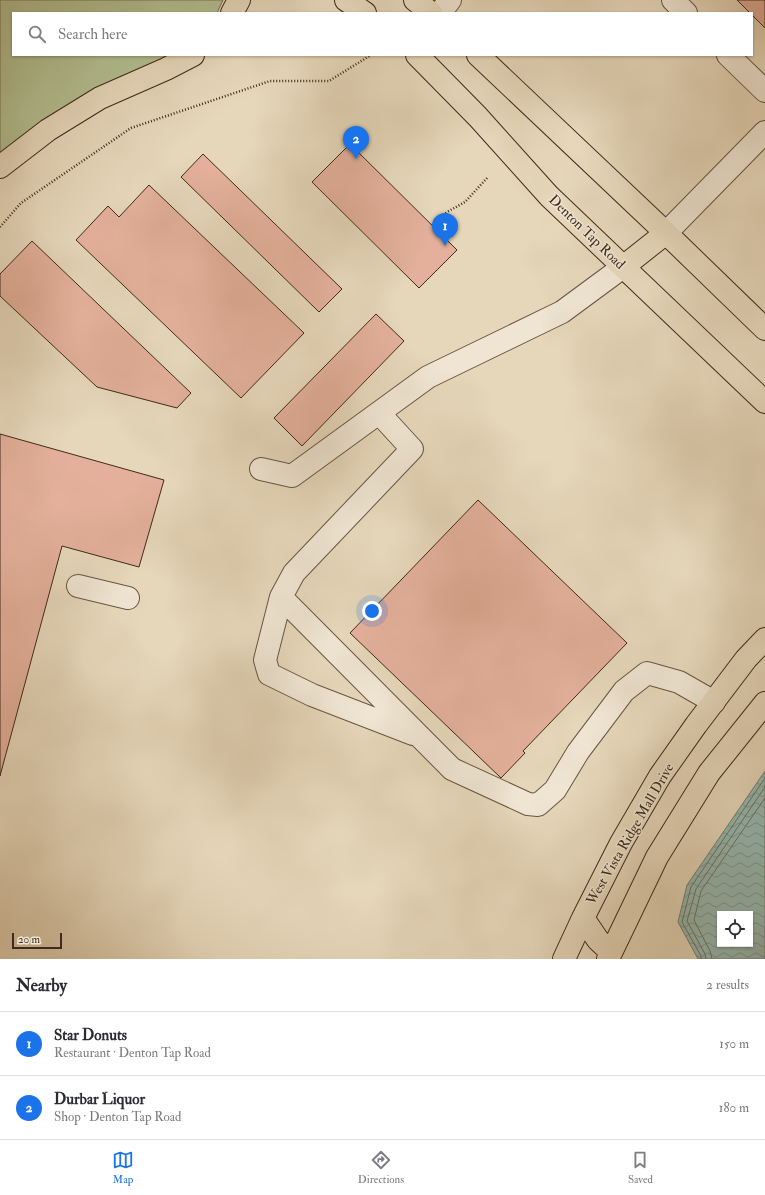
<!DOCTYPE html>
<meta charset="utf-8">
<style>
:root{--surface:#fff;--page:#f2f2f3;--text:#2b2b33;--muted:#7c7c81;--line:#e1e1e2;--accent:#1a73e8}
body{margin:0;font-family:"IM FELL Double Pica",serif;background:var(--page);color:var(--text)}
.controls{position:absolute;right:12px;bottom:12px;display:grid;overflow:hidden;border-radius:0px;box-shadow:0 1px 3px #0004}
.controls button{width:36px;height:36px;display:grid;place-items:center;padding:0;border:0;border-bottom:1px solid var(--line);background:var(--surface);color:var(--text);font:20px sans-serif}
.scale{position:absolute;left:12px;bottom:10px;width:50px;box-sizing:border-box;padding-left:4px;border:2px solid #3f2a1c;border-top:0;font-size:11px;line-height:14px;white-space:nowrap;color:#3f2a1c;-webkit-text-stroke:3px #efe5d2;paint-order:stroke}
.you{position:absolute;left:372px;top:611px;width:14px;height:14px;margin:-10px;border:3px solid #fff;border-radius:50%;background:#1a73e8;box-shadow:0 0 0 6px #1a73e833}
.badge{display:grid;place-items:center;width:26px;height:26px;border-radius:50%;background:var(--accent);color:#fff;font-size:13px;font-weight:700}
.pin{position:absolute;translate:-50% -33px;filter:drop-shadow(0 1px 2px #0008)}
.pin::after{content:'';position:absolute;top:21px;width:14px;height:12px;background:inherit;clip-path:polygon(0 0,100% 0,50% 100%)}
.list{margin:0;padding:0;list-style:none}
h2{display:flex;justify-content:space-between;align-items:center;height:52px;margin:0;padding:0 16px;font-size:17px}
h2 small{font-size:13px;font-weight:400;color:var(--muted)}
.list li{display:grid;grid-template-columns:26px 1fr auto;gap:12px;align-items:center;box-sizing:border-box;height:64px;padding:0 16px;border-top:1px solid var(--line)}
.list b{display:block;font-size:15px;white-space:nowrap}
.list p{margin:0;font-size:13px;white-space:nowrap;color:var(--muted)}
.list em{font-size:13px;font-style:normal;color:var(--muted)}
.icon{flex:none;width:22px;height:22px;fill:none;stroke:currentColor;stroke-width:2;stroke-linecap:round;stroke-linejoin:round}
.map{position:relative;flex:none;width:765px;height:959px;overflow:hidden}
.search{position:absolute;background:var(--surface);box-shadow:0 1px 3px #0004;left:12px;right:12px;top:12px;height:44px;display:flex;align-items:center;gap:10px;box-sizing:border-box;padding:0 14px;border-radius:0px;color:var(--muted);font-size:15px}
.sheet{height:180px;background:var(--surface)}
nav{display:flex;justify-content:space-around;align-items:center;box-sizing:border-box;height:56px;border-top:1px solid var(--line);background:var(--surface);font-size:11px;color:var(--muted)}
nav a{display:grid;justify-items:center;gap:2px}
nav .on{color:var(--accent)}
.map>svg:first-child{display:block}
.green{fill:#b2bf92;stroke:#787457}
.water{fill:url(#water-waves);stroke:#738076;fill-rule:evenodd}
.lines{fill:none;stroke-linecap:round;stroke-linejoin:round}
.shore{stroke:#6a7267;stroke-width:1}
.building{fill:#e4b09b;stroke:#3f2a1c}
.minor-casing{stroke:#695544;stroke-width:24}
.major-casing{stroke:#3f2a1c;stroke-width:24}
.path{stroke:#3f2a1c;stroke-width:2.5;stroke-dasharray:1 2;stroke-linecap:butt}
.minor{stroke:#efe5d2;stroke-width:22}
.major{stroke:#e6d7ba;stroke-width:22}
.labels{text-anchor:middle;dominant-baseline:central;stroke-width:3;stroke-linejoin:round;paint-order:stroke}
.street-label{font-size:14px;fill:#3f2a1c;stroke:#efe5d2}
</style>
<div class="map">
<svg width="765" height="959" viewBox="0 0 765 959">
<defs>
<pattern id="water-waves" width="16" height="10" patternUnits="userSpaceOnUse"><rect width="16" height="10" fill="#96b9b2"/><path d="M0 5q4-4 8 0t8 0" fill="none" stroke="#7c9790"/></pattern>
</defs>
<rect width="100%" height="100%" fill="#e6d7ba"/>
<filter id="stains"><feTurbulence type="fractalNoise" baseFrequency=".005" numOctaves="4"/><feColorMatrix values="0 0 0 0 .2 0 0 0 0 .09 0 0 0 0 .02 0 0 0 .5 -.17"/></filter>
<radialGradient id="worn" r=".72"><stop offset=".6" stop-color="#630" stop-opacity="0"/><stop offset="1" stop-color="#630" stop-opacity=".3"/></radialGradient>
<!-- green -->
<path class="green" d="M 0,0 L 223,0 L 217,13 L 13,13 L 13,55 L 177,55 L 0,158 Z"/>
<!-- water -->
<path class="water" d="M 765,771 L 765,959 L 698,959 L 678,922 L 687,885 ZM 720,914 L 750,914 L 750,944 L 720,944 Z"/>
<g class="lines">
<!-- shore -->
<path class="shore" d="M 701,959 L 701,956 L 682,922 L 691,887 L 765,778
M 706,959 L 705,954 L 687,921 L 696,889 L 765,787
M 712,959 L 710,951 L 694,920 L 701,891 L 765,798"/>
</g>
<!-- building -->
<path class="building" d="M 737,0 L 765,0 L 765,28 L 752,15 L 752,13 L 750,13 Z
M 350,144 L 457,250 L 419,288 L 312,182 Z
M 203,154 L 342,289 L 319,312 L 181,177 Z
M 149,185 L 304,333 L 241,398 L 76,240 L 108,206 L 119,217 Z
M 32,241 L 191,393 L 177,408 L 97,387 L 0,296 L 0,274 Z
M 376,314 L 404,341 L 302,446 L 274,418 Z
M 0,434 L 164,480 L 139,567 L 62,546 L 0,776 Z
M 478,500 L 627,643 L 523,751 L 525,753 L 501,778 L 350,633 Z"/>
<g class="lines">
<!-- minor casing -->
<g class="minor-casing">
<path id="minor" d="M 673,0 L 686,13
M 440,13 L 450,0
M 728,55 L 765,91
M 666,233 L 765,132
M 379,413 L 412,449 L 294,573 L 281,597 L 452,769 L 528,804 L 538,805 L 555,790 L 578,752 L 624,691 L 647,673 L 679,682 L 714,702
M 261,469 L 292,476 L 428,377 L 562,312 L 623,267
M 78,586 L 128,598
M 281,597 L 265,660 L 269,674 L 312,695 L 413,734"/>
</g>
<!-- major casing -->
<g class="major-casing">
<path id="major" d="M 346,0 L 365,13
M 415,0 L 431,13
M 232,13 L 239,0
M 417,55 L 478,117 L 549,196 L 765,402
M 478,55 L 666,233 L 765,329
M 0,167 L 48,130 L 100,98 L 166,69 L 193,55
M 623,267 L 666,233
M 583,918 L 598,940 L 611,952
M 564,959 L 583,918 L 621,843 L 660,776 L 696,725 L 746,659 L 765,639
M 608,959 L 657,857 L 709,773 L 765,703"/>
</g>
<!-- path -->
<path class="path" d="M 433,226 L 447,212 L 465,202 L 488,177
M 0,227 L 21,203 L 131,128 L 270,81 L 329,81 L 371,55"/>
<!-- minor -->
<use href="#minor" class="minor"/>
<!-- major -->
<use href="#major" class="major"/>
</g>
<g class="labels">
<!-- street labels -->
<g class="street-label">
<text transform="translate(587 232) rotate(44)">Denton Tap Road</text>
<text transform="translate(630 834) rotate(-60)">West Vista Ridge Mall Drive</text>
</g>
</g>
<rect width="100%" height="100%" filter="url(#stains)"/>
<rect width="100%" height="100%" fill="url(#worn)"/>
</svg>
<div class="controls">
<button><svg class="icon" aria-label="locate" viewBox="0 0 24 24"><circle cx="12" cy="12" r="6"/><path d="M12 2v4M12 18v4M2 12h4M18 12h4"/></svg></button>
</div>
<div class="scale">20 m</div>
<div class="you"></div>
<div class="pin badge" style="left:445px;top:246px">1</div>
<div class="pin badge" style="left:356px;top:159px">2</div>
<div class="search"><svg class="icon" aria-label="search" viewBox="0 0 24 24"><circle cx="10" cy="10" r="6"/><path d="M15 15l6 6"/></svg>Search here</div>
</div>
<section class="sheet">
<h2>Nearby<small>2 results</small></h2>
<ul class="list">
<li><span class="badge">1</span><div><b>Star Donuts</b><p>Restaurant · Denton Tap Road</p></div><em>150 m</em></li>
<li><span class="badge">2</span><div><b>Durbar Liquor</b><p>Shop · Denton Tap Road</p></div><em>180 m</em></li>
</ul>
</section>
<nav>
<a class="on"><svg class="icon" aria-label="map" viewBox="0 0 24 24"><path d="M3 6l6-2 6 2 6-2v14l-6 2-6-2-6 2zM9 4v14M15 6v14"/></svg>Map</a>
<a><svg class="icon" aria-label="directions" viewBox="0 0 24 24"><path d="M12 3l9 9-9 9-9-9zM9 14v-3h6M13 9l2 2-2 2"/></svg>Directions</a>
<a><svg class="icon" aria-label="saved" viewBox="0 0 24 24"><path d="M7 4h10v16l-5-4-5 4z"/></svg>Saved</a>
</nav>
